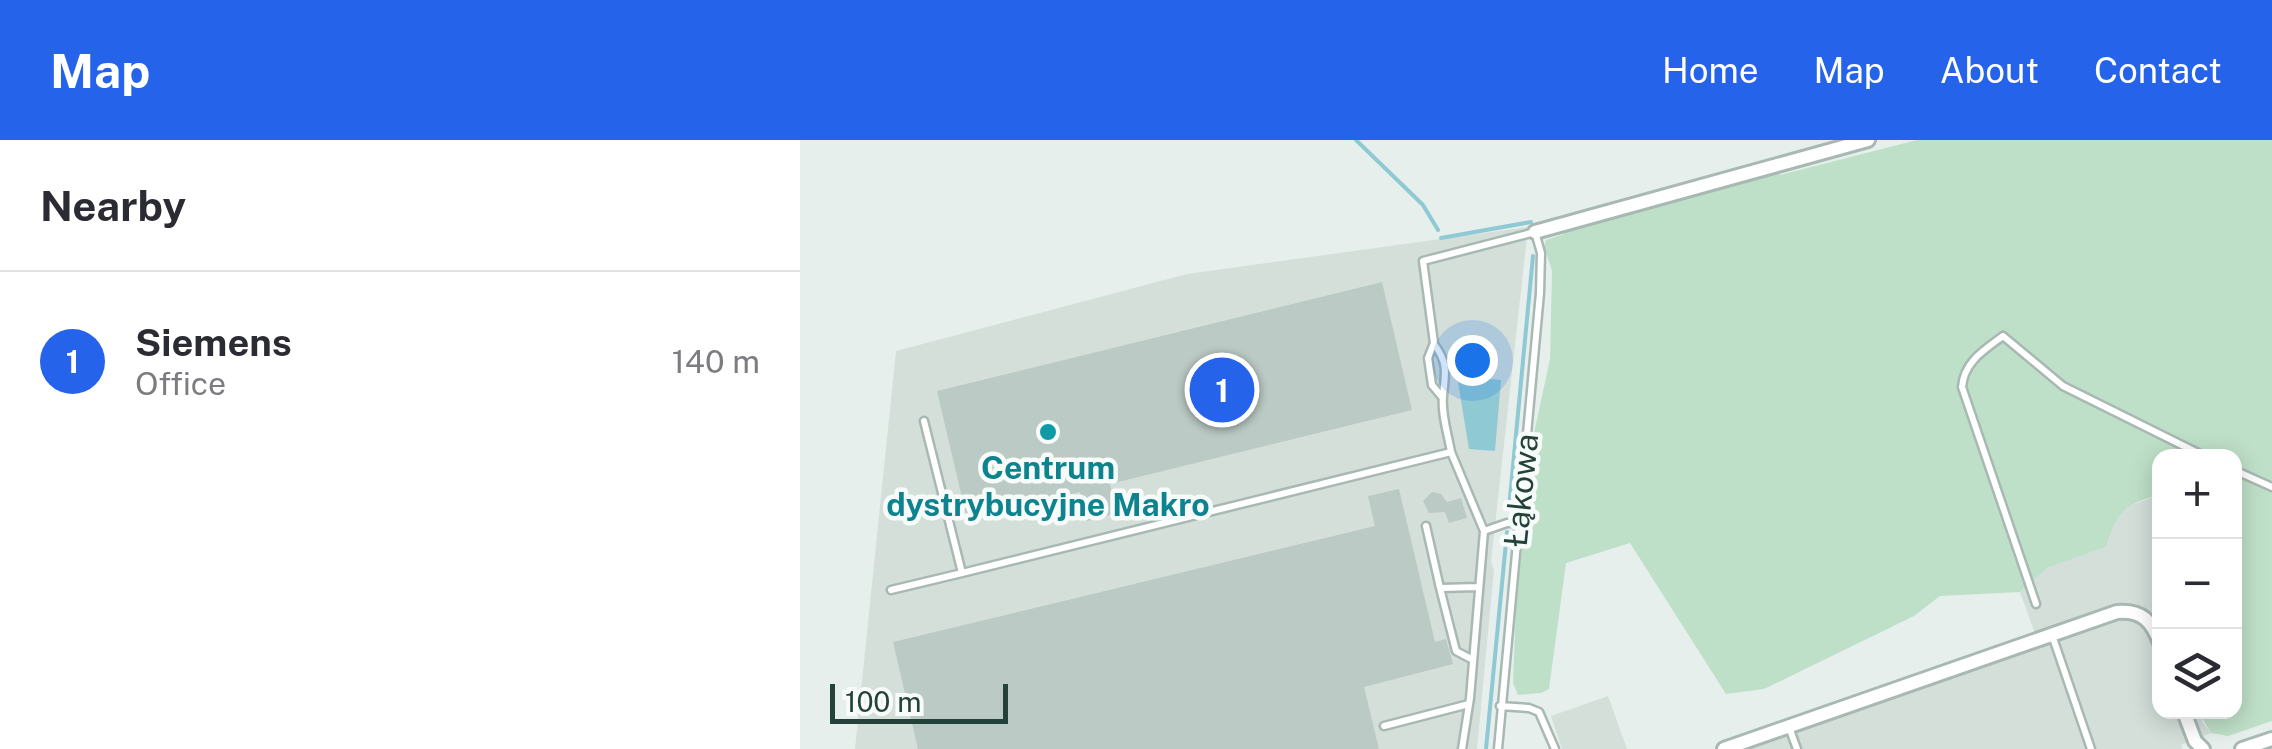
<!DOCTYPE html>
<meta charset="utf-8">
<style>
:root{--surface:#fff;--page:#f7f7f7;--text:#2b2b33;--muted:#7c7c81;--line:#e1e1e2;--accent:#2563eb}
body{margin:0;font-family:"Public Sans",sans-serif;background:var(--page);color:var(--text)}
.controls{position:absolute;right:30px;bottom:30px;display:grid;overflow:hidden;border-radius:20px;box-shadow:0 5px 25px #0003}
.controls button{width:90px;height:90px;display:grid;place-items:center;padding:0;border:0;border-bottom:2px solid var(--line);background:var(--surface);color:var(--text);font:50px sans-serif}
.scale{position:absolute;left:30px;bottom:25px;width:178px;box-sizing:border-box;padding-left:10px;border:5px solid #24423a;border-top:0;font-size:28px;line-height:35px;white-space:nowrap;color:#24423a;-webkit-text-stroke:8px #f7fbf9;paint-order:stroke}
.you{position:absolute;left:672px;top:220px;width:35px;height:35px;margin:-25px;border:8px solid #fff;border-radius:50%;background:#1a73e8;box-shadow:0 0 0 15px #1a73e833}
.badge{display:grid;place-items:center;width:65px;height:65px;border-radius:50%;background:var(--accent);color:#fff;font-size:32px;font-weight:700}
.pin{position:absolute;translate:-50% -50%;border:5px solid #fff;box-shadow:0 2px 10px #0006}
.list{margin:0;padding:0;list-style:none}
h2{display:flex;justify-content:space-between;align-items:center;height:130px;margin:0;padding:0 40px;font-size:42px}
h2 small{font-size:32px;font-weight:400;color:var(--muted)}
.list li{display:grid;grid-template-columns:65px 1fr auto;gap:30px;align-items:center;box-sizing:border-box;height:180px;padding:0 40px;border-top:2px solid var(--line)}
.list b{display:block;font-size:38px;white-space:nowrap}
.list p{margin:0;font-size:32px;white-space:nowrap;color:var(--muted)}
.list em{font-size:32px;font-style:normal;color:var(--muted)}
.icon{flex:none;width:55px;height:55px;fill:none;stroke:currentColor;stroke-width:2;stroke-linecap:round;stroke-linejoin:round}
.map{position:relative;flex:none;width:1472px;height:609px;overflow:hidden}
header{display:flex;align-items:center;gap:60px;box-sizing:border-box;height:140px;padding:0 50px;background:var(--accent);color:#fff}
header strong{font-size:48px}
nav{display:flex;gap:55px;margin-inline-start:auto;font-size:35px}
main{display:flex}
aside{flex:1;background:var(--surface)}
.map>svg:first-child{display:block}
.built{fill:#d4dfda}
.green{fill:#bfe0c8}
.water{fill:#8ec9d4}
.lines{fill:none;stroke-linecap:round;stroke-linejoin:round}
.stream{stroke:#8ec9d4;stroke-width:4}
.building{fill:#bbcac4}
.service-casing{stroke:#a8b8b2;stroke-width:11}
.minor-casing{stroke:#a8b8b2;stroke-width:18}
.service{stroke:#fff;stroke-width:6}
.minor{stroke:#fff;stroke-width:12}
.culture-dot{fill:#0f9aa8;stroke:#f7fbf9;stroke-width:4}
.labels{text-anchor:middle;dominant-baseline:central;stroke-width:9;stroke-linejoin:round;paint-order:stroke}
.culture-label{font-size:32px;font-weight:bold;fill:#0d838f;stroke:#f7fbf9}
.street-label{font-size:32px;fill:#24423a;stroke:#f7fbf9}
</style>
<header>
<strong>Map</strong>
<nav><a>Home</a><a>Map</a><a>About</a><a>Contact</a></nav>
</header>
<main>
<aside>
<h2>Nearby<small></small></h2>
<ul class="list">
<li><span class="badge">1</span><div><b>Siemens</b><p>Office</p></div><em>140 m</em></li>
</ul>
</aside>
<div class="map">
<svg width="1472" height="609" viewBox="0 0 1472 609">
<rect width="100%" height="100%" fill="#e6efeb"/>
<!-- built -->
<path class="built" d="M 728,87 L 691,422 L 694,429 L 677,609 L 55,609 L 96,211 L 387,134 Z
M 1359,355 L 1360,572 L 1401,572 L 1402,582 L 1411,593 L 1381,605 L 1382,609 L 949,609 L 1229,512 L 1234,491 L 1220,452 L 1246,428 L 1306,407 L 1313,385 L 1324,368 Z
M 808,556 L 827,609 L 762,609 L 751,576 Z"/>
<!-- green -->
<path class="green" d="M 1117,0 L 1472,0 L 1472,581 L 1428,596 L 1411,593 L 1400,574 L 1401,572 L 1434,572 L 1434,317 L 1360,317 L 1359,355 C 1324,364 1317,372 1306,407 L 1247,428 L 1220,452 L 1140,456 L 1114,476 L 964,549 L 926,554 L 830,403 L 766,423 L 749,549 L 741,553 L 718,555 L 713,543 L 716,466 L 734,293 L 750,219 L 752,131 L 744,106 L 746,100 L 764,94 L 763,91 L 979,31 L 980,35 Z"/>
<!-- water -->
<path class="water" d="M 657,236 L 701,240 L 695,311 L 669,309 Z"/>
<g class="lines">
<!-- stream -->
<path class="stream" d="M 556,0 L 623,65 L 638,90
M 641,98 L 731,82
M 709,368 L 733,116
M 686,609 L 707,392"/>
</g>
<!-- building -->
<path class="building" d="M 582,142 L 612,270 L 310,344 L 317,373 L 287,381 L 280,352 L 167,379 L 137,251 Z
M 599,349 L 635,502 L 646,499 L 653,524 L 564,547 L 579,609 L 118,609 L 93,502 L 575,386 L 568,356 Z
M 632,352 L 641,354 L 647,362 L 661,358 L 667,378 L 649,383 L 645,372 L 629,373 L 623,361 Z"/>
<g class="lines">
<!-- service casing -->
<g class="service-casing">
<path id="service" d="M 642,257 L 632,245 L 628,218 L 634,203 L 623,121 L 735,92 L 741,113 L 740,153 L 698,609
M 124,281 L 162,433 L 651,312 C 648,295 641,273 643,256 C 645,234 649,224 634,204
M 651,312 L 684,391 L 707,383 L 717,383
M 1434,330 L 1472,347
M 626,386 L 640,448
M 91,450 L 162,433
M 1236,464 L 1162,247 C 1164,222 1184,210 1203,196 L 1263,246 L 1406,317
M 1252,495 L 1291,609
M 673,520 L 656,511 L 640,448 L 679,447
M 700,566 L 729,568 L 739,572 L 755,609
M 584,586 L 669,564
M 989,587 L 997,609
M 662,609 L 670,558 L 684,391"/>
</g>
<!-- minor casing -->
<g class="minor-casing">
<path id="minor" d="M 735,92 L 1068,0
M 1384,572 L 1395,601 L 1403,609
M 924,609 L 1317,472 C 1342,470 1352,481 1360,503
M 1442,609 L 1472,599"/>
</g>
<!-- service -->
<use href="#service" class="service"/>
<!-- minor -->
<use href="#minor" class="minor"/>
</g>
<!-- markers -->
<circle class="culture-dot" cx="248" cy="292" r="10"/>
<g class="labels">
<!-- culture labels -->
<g class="culture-label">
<text x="248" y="327">Centrum<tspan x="248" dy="37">dystrybucyjne Makro</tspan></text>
</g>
<!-- street labels -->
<g class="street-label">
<text transform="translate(721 350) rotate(-84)">Łąkowa</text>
</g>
</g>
</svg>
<div class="controls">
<button>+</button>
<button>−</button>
<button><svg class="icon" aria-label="layers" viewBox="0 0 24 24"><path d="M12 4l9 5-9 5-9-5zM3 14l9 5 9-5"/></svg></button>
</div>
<div class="scale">100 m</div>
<div class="you"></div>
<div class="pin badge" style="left:422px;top:250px">1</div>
</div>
</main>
